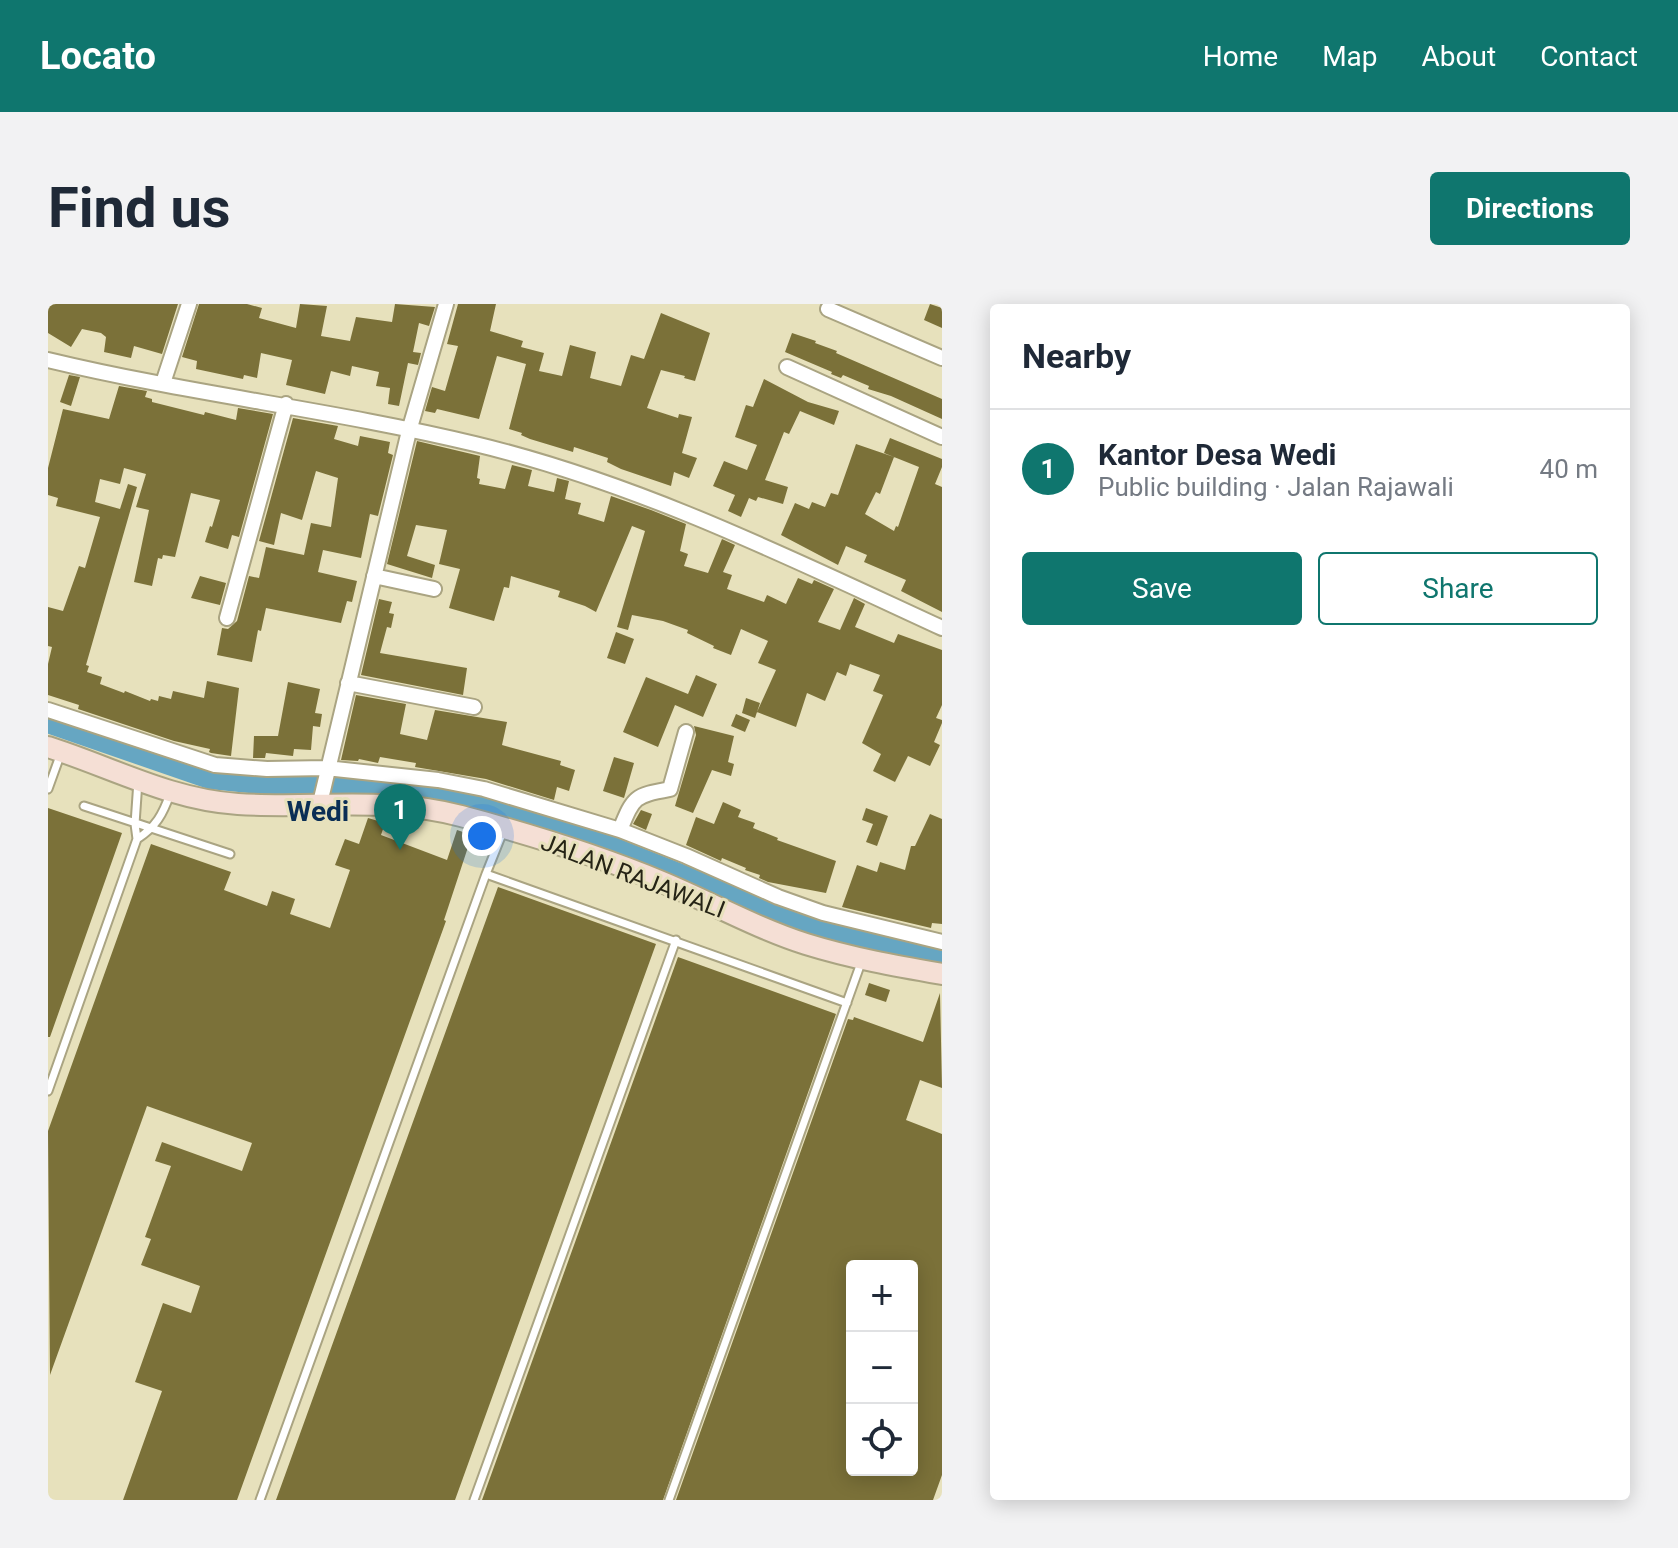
<!DOCTYPE html>
<meta charset="utf-8">
<style>
:root{--surface:#fff;--page:#f2f2f3;--text:#1f2937;--muted:#747a83;--line:#e0e1e3;--accent:#0f766e}
body{margin:0;font-family:Roboto,sans-serif;background:var(--page);color:var(--text)}
.controls{position:absolute;right:24px;bottom:24px;display:grid;overflow:hidden;border-radius:8px;box-shadow:0 4px 20px #0003}
.controls button{width:72px;height:72px;display:grid;place-items:center;padding:0;border:0;border-bottom:2px solid var(--line);background:var(--surface);color:var(--text);font:40px sans-serif}
.you{position:absolute;left:434px;top:532px;width:28px;height:28px;margin:-20px;border:6px solid #fff;border-radius:50%;background:#1a73e8;box-shadow:0 0 0 12px #1a73e833}
.badge{display:grid;place-items:center;width:52px;height:52px;border-radius:50%;background:var(--accent);color:#fff;font-size:26px;font-weight:700}
.pin{position:absolute;translate:-50% -66px;filter:drop-shadow(0 2px 4px #0008)}
.pin::after{content:'';position:absolute;top:42px;width:28px;height:24px;background:inherit;clip-path:polygon(0 0,100% 0,50% 100%)}
.list{margin:0;padding:0;list-style:none}
h2{display:flex;justify-content:space-between;align-items:center;height:104px;margin:0;padding:0 32px;font-size:34px}
h2 small{font-size:26px;font-weight:400;color:var(--muted)}
.list li{display:grid;grid-template-columns:52px 1fr auto;gap:24px;align-items:center;box-sizing:border-box;height:120px;padding:0 32px;border-top:2px solid var(--line)}
.list b{display:block;font-size:30px;white-space:nowrap}
.list p{margin:0;font-size:26px;white-space:nowrap;color:var(--muted)}
.list em{font-size:26px;font-style:normal;color:var(--muted)}
.actions{display:flex;gap:16px;padding:24px 32px}
.actions a{flex:1;padding:18px 0;border:2px solid var(--accent);border-radius:8px;text-align:center;font-size:28px;color:var(--accent)}
.actions .main{background:var(--accent);color:#fff}
.icon{flex:none;width:44px;height:44px;fill:none;stroke:currentColor;stroke-width:2;stroke-linecap:round;stroke-linejoin:round}
.map{position:relative;flex:none;width:894px;height:1196px;overflow:hidden;border-radius:8px}
header{display:flex;align-items:center;gap:48px;box-sizing:border-box;height:112px;padding:0 40px;background:var(--accent);color:#fff}
header strong{font-size:38px}
nav{display:flex;gap:44px;margin-inline-start:auto;font-size:28px}
.intro{display:flex;align-items:center;justify-content:space-between;box-sizing:border-box;height:192px;padding:0 48px}
h1{margin:0;font-size:56px}
.button{padding:20px 36px;border-radius:8px;background:var(--accent);color:#fff;font-size:28px;font-weight:700}
main{display:flex;gap:48px;padding:0 48px}
aside{flex:1;background:var(--surface);border-radius:8px;box-shadow:0 4px 20px #0003}
.map>svg:first-child{display:block}
.lines{fill:none;stroke-linecap:round;stroke-linejoin:round}
.river{stroke:#66a6c2;stroke-width:26}
.building{fill:#7b7139;fill-rule:evenodd}
.lane-casing{stroke:#aaa482;stroke-width:11}
.street-casing{stroke:#aaa482;stroke-width:18}
.secondary-casing{stroke:#aaa482;stroke-width:24}
.lane{stroke:#fff;stroke-width:7}
.street{stroke:#fff;stroke-width:14}
.secondary{stroke:#f5dfd5;stroke-width:20}
.labels{text-anchor:middle;dominant-baseline:central;stroke-width:6;stroke-linejoin:round;paint-order:stroke}
.street-label{font-size:24px;fill:#252315;stroke:#e7e1bc}
.quarter-label{font-size:28px;font-weight:bold;fill:#0a2e55;stroke:#e7e1bc}
</style>
<header>
<strong>Locato</strong>
<nav><a>Home</a><a>Map</a><a>About</a><a>Contact</a></nav>
</header>
<div class="intro"><h1>Find us</h1><a class="button">Directions</a></div>
<main>
<div class="map">
<svg width="894" height="1196" viewBox="0 0 894 1196">
<rect width="100%" height="100%" fill="#e7e1bc"/>
<g class="lines">
<!-- river -->
<path class="river" d="M 0,416 L 162,472 L 392,496 L 482,513 L 781,632 L 894,655"/>
</g>
<!-- building -->
<path class="building" d="M 0,0 L 130,0 L 114,50 L 86,42 L 83,54 L 56,48 L 58,33 L 53,29 L 34,25 L 23,43 L 0,29 Z
M 151,0 L 199,0 L 214,4 L 211,14 L 248,24 L 252,0 L 279,2 L 273,32 L 302,37 L 308,13 L 344,18 L 347,0 L 387,3 L 381,22 L 371,19 L 365,48 L 373,49 L 370,61 L 360,59 L 351,102 L 340,100 L 342,84 L 328,82 L 331,68 L 304,62 L 302,72 L 283,67 L 277,90 L 238,81 L 244,56 L 213,49 L 209,74 L 196,71 L 195,75 L 148,65 L 149,57 L 134,53 Z
M 410,0 L 448,0 L 442,27 L 475,37 L 473,43 L 496,49 L 491,67 L 514,72 L 522,41 L 548,48 L 542,74 L 573,82 L 583,51 L 596,55 L 613,9 L 662,29 L 647,77 L 636,74 L 637,72 L 613,66 L 599,104 L 630,114 L 631,110 L 644,113 L 634,149 L 649,154 L 641,174 L 626,168 L 623,182 L 573,165 L 559,158 L 560,154 L 526,143 L 525,148 L 482,135 L 473,131 L 474,129 L 461,125 L 478,60 L 449,52 L 431,115 L 389,105 L 387,109 L 377,107 L 384,83 L 397,87 L 410,42 L 399,40 Z
M 882,0 L 894,4 L 894,24 L 876,16 Z
M 744,29 L 768,37 L 767,39 L 789,47 L 788,49 L 894,95 L 894,115 L 843,92 L 820,85 L 821,82 L 795,71 L 793,74 L 783,70 L 784,68 L 737,48 Z
M 21,71 L 32,73 L 23,102 L 12,98 Z
M 716,75 L 760,98 L 791,107 L 786,121 L 752,107 L 741,130 L 736,128 L 717,176 L 740,183 L 735,200 L 710,193 L 708,197 L 701,194 L 693,213 L 680,207 L 687,191 L 665,182 L 676,157 L 699,166 L 709,141 L 687,133 L 698,101 L 705,103 Z
M 71,82 L 99,87 L 97,93 L 104,95 L 104,98 L 156,111 L 157,108 L 188,116 L 190,104 L 225,110 L 191,233 L 184,231 L 180,245 L 157,238 L 162,222 L 164,223 L 172,196 L 143,189 L 127,253 L 115,251 L 114,255 L 110,254 L 104,282 L 86,278 L 101,206 L 88,203 L 98,170 L 76,164 L 72,180 L 52,175 L 47,198 L 72,205 L 80,180 L 89,183 L 38,361 L 41,362 L 39,368 L 54,373 L 52,380 L 76,389 L 77,387 L 102,397 L 103,395 L 110,397 L 111,392 L 123,395 L 125,387 L 156,394 L 159,377 L 191,384 L 183,452 L 163,449 L 161,448 L 162,445 L 126,437 L 30,405 L 31,401 L 0,391 L 0,360 L 4,343 L 0,342 L 0,303 L 15,307 L 31,262 L 37,264 L 52,213 L 8,202 L 10,194 L 0,191 L 0,164 L 15,105 L 61,115 Z
M 245,114 L 290,122 L 286,135 L 310,142 L 312,132 L 342,138 L 340,149 L 345,151 L 330,212 L 322,210 L 313,254 L 275,246 L 270,268 L 309,277 L 304,298 L 299,297 L 293,319 L 218,304 L 213,327 L 210,326 L 204,358 L 169,351 L 174,324 L 180,325 L 189,317 L 201,272 L 211,274 L 218,243 L 256,251 L 263,219 L 283,223 L 290,174 L 268,167 L 254,216 L 233,209 L 226,241 L 211,237 Z
M 842,134 L 894,155 L 894,163 L 887,180 L 894,183 L 894,308 L 853,287 L 858,276 L 816,258 L 819,251 L 798,242 L 790,261 L 733,231 L 747,199 L 761,205 L 764,198 L 777,203 L 783,189 L 790,191 L 808,140 L 846,153 L 832,190 L 828,188 L 817,210 L 846,227 L 848,222 L 850,223 L 871,163 L 836,149 Z
M 369,137 L 432,152 L 429,174 L 432,175 L 431,180 L 457,185 L 464,161 L 484,166 L 480,182 L 506,188 L 509,174 L 521,177 L 517,195 L 533,199 L 530,210 L 556,218 L 563,192 L 603,206 L 638,220 L 632,247 L 640,250 L 636,262 L 660,269 L 674,235 L 687,241 L 675,268 L 684,271 L 679,285 L 716,298 L 719,291 L 738,300 L 750,274 L 764,280 L 766,276 L 786,285 L 770,318 L 792,326 L 806,294 L 817,300 L 807,323 L 846,339 L 850,330 L 894,346 L 894,401 L 888,414 L 894,416 L 894,419 L 886,438 L 892,441 L 882,462 L 860,452 L 847,478 L 825,467 L 833,450 L 814,439 L 835,391 L 825,387 L 832,371 L 802,360 L 798,372 L 789,368 L 777,397 L 759,389 L 748,423 L 709,408 L 728,366 L 710,359 L 720,337 L 693,325 L 683,351 L 665,344 L 666,342 L 639,329 L 640,326 L 615,317 L 584,311 L 580,326 L 569,323 L 597,227 L 584,222 L 548,308 L 537,302 L 510,293 L 512,287 L 463,272 L 461,284 L 456,283 L 446,317 L 401,304 L 412,265 L 391,260 L 399,226 L 368,221 L 359,252 L 387,261 L 384,274 L 339,260 Z
M 152,272 L 178,279 L 172,301 L 143,294 Z
M 331,295 L 344,298 L 341,309 L 346,310 L 343,324 L 339,323 L 332,349 L 419,364 L 415,391 L 313,371 Z
M 568,328 L 586,335 L 577,360 L 559,354 Z
M 648,371 L 669,380 L 655,413 L 627,401 L 610,443 L 575,428 L 598,373 L 640,390 Z
M 240,378 L 272,385 L 267,409 L 274,410 L 272,423 L 265,422 L 263,446 L 246,445 L 245,452 L 218,449 L 217,454 L 205,454 L 206,432 L 230,432 Z
M 308,391 L 358,400 L 352,430 L 379,436 L 387,406 L 459,418 L 454,441 L 513,457 L 512,461 L 527,466 L 521,487 L 509,483 L 506,496 L 438,475 L 367,463 L 368,459 L 332,453 L 330,459 L 311,455 L 310,457 L 293,456 Z
M 698,394 L 712,399 L 707,414 L 694,409 Z
M 688,410 L 702,416 L 697,428 L 683,422 Z
M 646,422 L 686,432 L 680,458 L 686,460 L 683,472 L 664,466 L 645,509 L 627,502 L 648,431 Z
M 566,453 L 586,459 L 576,494 L 555,487 Z
M 675,498 L 693,506 L 690,513 L 707,519 L 705,524 L 730,534 L 729,536 L 788,557 L 778,589 L 720,578 L 711,574 L 712,571 L 697,566 L 698,564 L 674,554 L 673,557 L 638,541 L 648,513 L 666,520 Z
M 0,504 L 74,529 L 2,733 L 0,733 Z
M 818,504 L 840,512 L 829,542 L 818,538 L 825,520 L 814,516 Z
M 593,506 L 604,510 L 598,526 L 585,520 Z
M 882,510 L 894,515 L 894,620 L 884,619 L 883,624 L 794,603 L 809,561 L 829,568 L 832,558 L 857,566 L 863,542 L 867,542 Z
M 320,514 L 337,519 L 333,531 L 399,556 L 409,526 L 424,531 L 396,616 L 398,617 L 189,1196 L 75,1196 L 114,1087 L 87,1078 L 115,999 L 143,1009 L 152,982 L 93,961 L 103,935 L 97,933 L 123,862 L 107,857 L 114,838 L 194,867 L 204,839 L 99,802 L 2,1071 L 0,827 L 103,540 L 183,568 L 176,586 L 219,602 L 224,587 L 247,595 L 242,610 L 282,624 L 302,566 L 287,561 L 297,535 L 311,540 Z
M 450,583 L 608,640 L 407,1196 L 228,1196 Z
M 630,653 L 788,710 L 615,1196 L 434,1196 Z
M 821,679 L 842,686 L 838,698 L 817,691 Z
M 892,689 L 894,784 L 872,776 L 858,816 L 894,830 L 894,1171 L 885,1196 L 628,1196 L 800,715 L 805,716 L 806,713 L 875,738 ZM 804,962 L 864,962 L 864,1166 L 804,1166 Z"/>
<g class="lines">
<!-- lane casing -->
<g class="lane-casing">
<path id="lane" d="M 0,485 L 13,449
M 36,502 L 182,550
M 89,535 C 108,523 115,510 122,490
M 438,570 L 799,699
M 0,787 L 89,535 L 87,520 L 90,477
M 212,1196 L 438,570 L 456,525
M 426,1196 L 628,636
M 621,1196 L 814,656"/>
</g>
<!-- street casing -->
<g class="street-casing">
<path id="street" d="M 780,5 L 894,54
M 0,56 C 141,90 286,106 427,140 C 590,179 742,254 894,324
M 739,63 L 894,133
M 115,79 L 141,0
M 326,272 L 386,285
M 179,314 L 238,100
M 300,379 L 426,403
M 0,406 L 167,461 L 219,465 L 278,464 L 390,476 L 436,485 L 572,526 L 638,552 L 730,593 L 775,609 L 894,638
M 272,499 L 361,127 L 398,0
M 572,526 C 586,492 586,492 622,485 L 638,428"/>
</g>
<!-- secondary casing -->
<g class="secondary-casing">
<path id="secondary" d="M 0,443 C 63,463 123,496 190,500 C 265,505 339,492 413,512 C 481,530 549,551 614,578 C 662,598 708,624 758,640 C 803,654 848,662 894,670"/>
</g>
<!-- lane -->
<use href="#lane" class="lane"/>
<!-- street -->
<use href="#street" class="street"/>
<!-- secondary -->
<use href="#secondary" class="secondary"/>
</g>
<g class="labels">
<!-- street labels -->
<g class="street-label">
<text transform="translate(585 572) rotate(21)">JALAN RAJAWALI</text>
</g>
<!-- quarter labels -->
<g class="quarter-label">
<text x="270" y="507">Wedi</text>
</g>
</g>
</svg>
<div class="controls">
<button>+</button>
<button>−</button>
<button><svg class="icon" aria-label="locate" viewBox="0 0 24 24"><circle cx="12" cy="12" r="6"/><path d="M12 2v4M12 18v4M2 12h4M18 12h4"/></svg></button>
</div>
<div class="you"></div>
<div class="pin badge" style="left:352px;top:546px">1</div>
</div>
<aside>
<h2>Nearby<small></small></h2>
<ul class="list">
<li><span class="badge">1</span><div><b>Kantor Desa Wedi</b><p>Public building · Jalan Rajawali</p></div><em>40 m</em></li>
</ul>
<div class="actions"><a class="main">Save</a><a>Share</a></div>
</aside>
</main>
